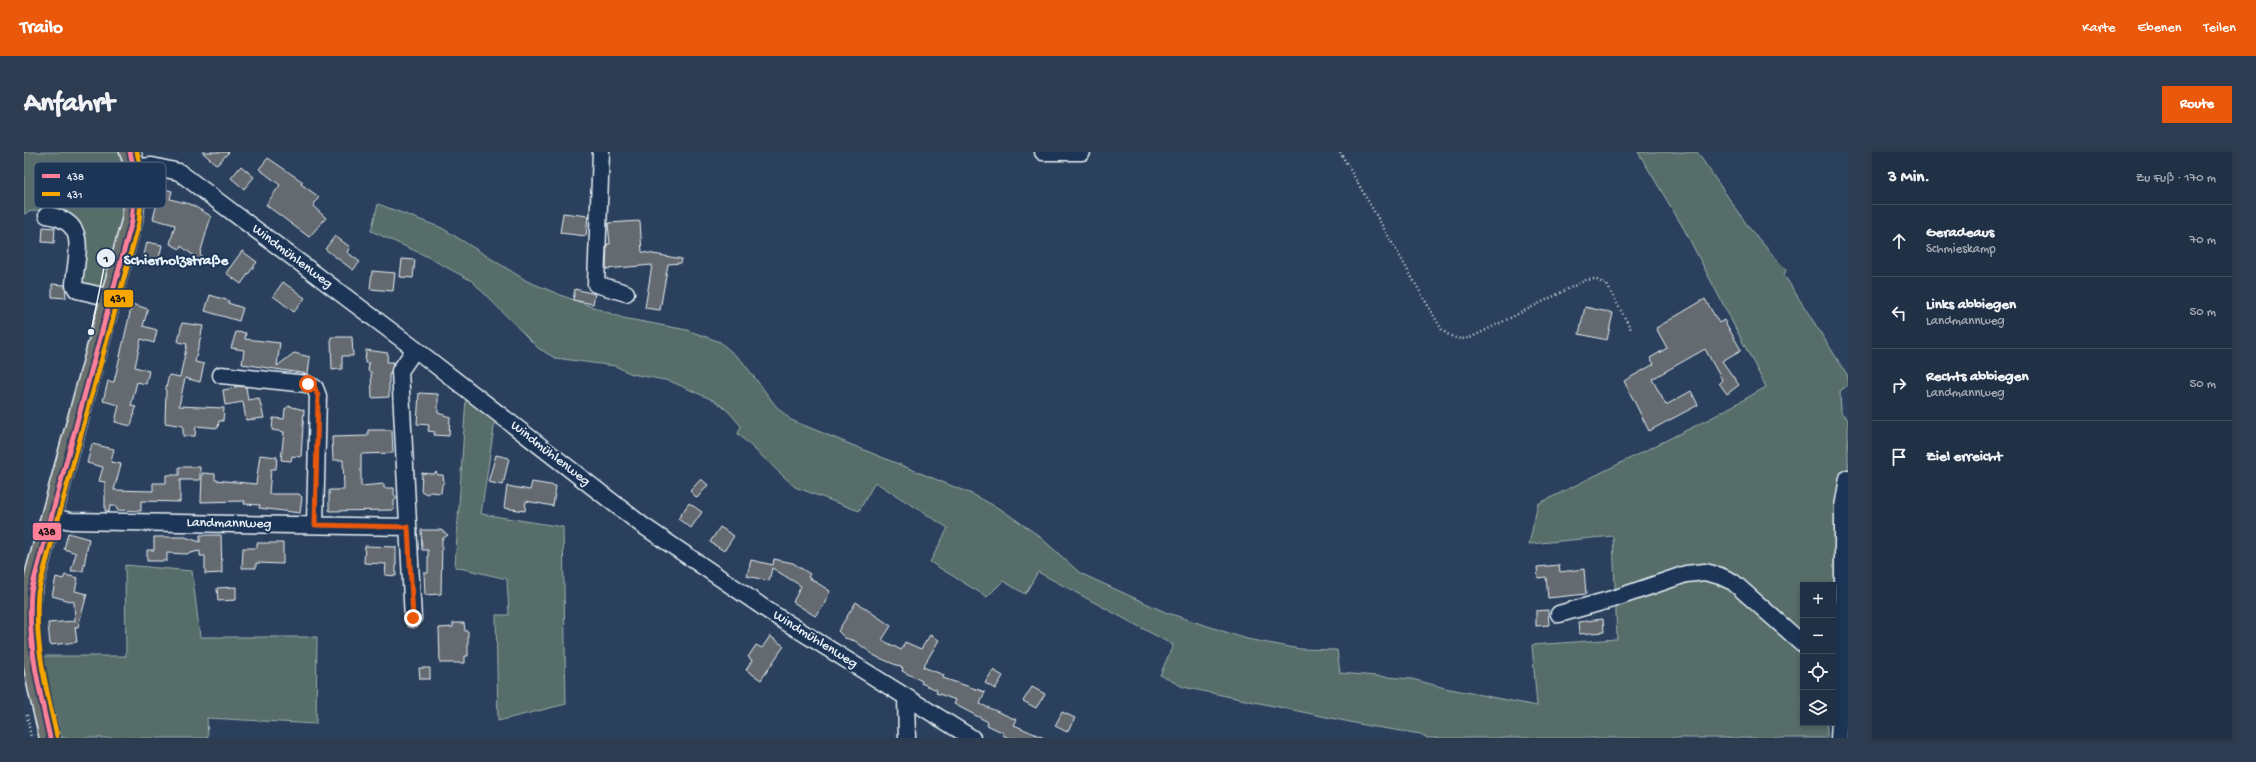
<!DOCTYPE html>
<html lang="de">
<meta charset="utf-8">
<style>
:root{--surface:#203045;--page:#2d3c50;--text:#f1f3f6;--muted:#a2a9b3;--line:#3d4b5e;--accent:#ea580c}
body{margin:0;font-family:"Gochi Hand",sans-serif;background:var(--page);color:var(--text)}
.controls{position:absolute;right:12px;bottom:12px;display:grid;overflow:hidden;border-radius:0px;box-shadow:0 2px 6px #0003}
.controls button{width:36px;height:36px;display:grid;place-items:center;padding:0;border:0;border-bottom:1px solid var(--line);background:var(--surface);color:var(--text);font:20px sans-serif}
.stop{position:absolute;width:12px;height:12px;margin:-9px;border:3px solid #ea580c;border-radius:50%;background:#fff}
.stop.end{background:#ea580c;border-color:#fff;box-shadow:0 1px 4px #0008}
.list{margin:0;padding:0;list-style:none}
h2{display:flex;justify-content:space-between;align-items:center;height:52px;margin:0;padding:0 16px;font-size:17px}
h2 small{font-size:13px;font-weight:400;color:var(--muted)}
.list li{display:grid;grid-template-columns:26px 1fr auto;gap:12px;align-items:center;box-sizing:border-box;height:72px;padding:0 16px;border-top:1px solid var(--line)}
.list b{display:block;font-size:15px;white-space:nowrap}
.list p{margin:0;font-size:13px;white-space:nowrap;color:var(--muted)}
.list em{font-size:13px;font-style:normal;color:var(--muted)}
.icon{flex:none;width:22px;height:22px;fill:none;stroke:currentColor;stroke-width:2;stroke-linecap:round;stroke-linejoin:round}
.map{position:relative;flex:none;width:1824px;height:586px;overflow:hidden;border-radius:0px}
header{display:flex;align-items:center;gap:24px;box-sizing:border-box;height:56px;padding:0 20px;background:var(--accent);color:#fff}
header strong{font-size:19px}
nav{display:flex;gap:22px;margin-inline-start:auto;font-size:14px}
.intro{display:flex;align-items:center;justify-content:space-between;box-sizing:border-box;height:96px;padding:0 24px}
h1{margin:0;font-size:28px}
.button{padding:10px 18px;border-radius:0px;background:var(--accent);color:#fff;font-size:14px;font-weight:700}
main{display:flex;gap:24px;padding:0 24px}
aside{flex:1;background:var(--surface);border-radius:0px;box-shadow:0 2px 6px #0003}
.map>svg:first-child{display:block}
.green{fill:#566d69;stroke:#9fafb0}
.building{fill:#656a70;stroke:#e8f1f8}
.lines{fill:none;stroke-linecap:round;stroke-linejoin:round}
.minor-casing{stroke:#e8f1f8;stroke-width:19}
.major-casing{stroke:#e8f1f8;stroke-width:23}
.path{stroke:#e8f1f8;stroke-width:2.5;stroke-dasharray:1 3;stroke-linecap:butt}
.minor{stroke:#1d3557;stroke-width:16}
.major{stroke:#6b706d;stroke-width:20}
.bus-1-casing{stroke:#1d3557;stroke-width:8}
.bus-2-casing{stroke:#1d3557;stroke-width:8}
.bus-1{stroke:#ff8098;stroke-width:5}
.bus-2{stroke:#f7a600;stroke-width:5}
.route{stroke:#ea580c;stroke-width:5}
.labels{text-anchor:middle;dominant-baseline:central;stroke-width:4;stroke-linejoin:round;paint-order:stroke}
.street-label{font-size:14px;fill:#e8f1f8;stroke:#1d3557}
.key{fill:#1d3557;stroke:#5a6d87;stroke-width:1}
.key-label{font-size:11px;fill:#e8f1f8}
.leader{fill:none;stroke:#e8f1f8;stroke-width:1.5}
.callout-dot{fill:#e8f1f8;stroke:#1d3557;stroke-width:1.5}
.mark-label{font-size:12px;text-anchor:middle;font-weight:bold;fill:#111}
.callout-label{font-size:15px;text-anchor:middle;font-weight:bold;fill:#e8f1f8;stroke:#1d3557;stroke-width:4;stroke-linejoin:round;paint-order:stroke}
.line-badge{stroke:#1d3557;stroke-width:1.5}
.pale-badge-label{font-size:11px;text-anchor:middle;font-weight:bold;fill:#111}
</style>
<header>
<strong>Trailo</strong>
<nav><a>Karte</a><a>Ebenen</a><a>Teilen</a></nav>
</header>
<div class="intro"><h1>Anfahrt</h1><a class="button">Route</a></div>
<main>
<div class="map">
<svg width="1824" height="586" viewBox="0 0 1824 586">
<rect width="100%" height="100%" fill="#2b405c"/>
<filter id="ink" filterUnits="userSpaceOnUse"><feTurbulence type="fractalNoise" baseFrequency=".025" numOctaves="2"/><feDisplacementMap in="SourceGraphic" scale="8" xChannelSelector="R" yChannelSelector="G"/><feConvolveMatrix kernelMatrix="1 2 1 2 8 2 1 2 1" color-interpolation-filters="sRGB"/></filter>
<g filter="url(#ink)">
<!-- green -->
<path class="green" d="M 0,0 L 98,0 L 104,39 L 100,68 L 82,138 L 61,133 L 56,123 L 59,84 L 53,67 C 37,60 16,54 0,62 Z
M 1614,0 L 1673,0 L 1726,77 L 1762,118 L 1760,123 L 1824,224 L 1824,233 L 1816,239 L 1817,260 L 1824,268 L 1824,508 L 1813,507 L 1809,517 L 1809,433 L 1779,433 L 1779,571 L 1803,571 L 1803,586 L 1403,586 L 1397,582 L 1345,574 L 1159,535 L 1136,523 L 1149,493 L 1014,420 L 1001,442 L 979,429 L 963,445 L 906,410 L 924,376 L 851,330 L 835,359 L 771,335 L 714,282 L 717,274 L 704,259 L 691,249 L 646,229 L 608,222 L 591,214 L 531,206 L 514,196 L 448,129 L 398,102 L 347,79 L 354,52 L 418,76 L 503,129 L 539,144 L 599,166 L 663,178 L 696,190 L 718,209 L 752,254 L 767,268 L 950,343 L 978,358 L 1015,384 L 1056,421 L 1141,460 L 1223,487 L 1276,497 L 1313,498 L 1316,521 L 1388,527 L 1421,536 L 1513,554 L 1508,493 L 1593,487 L 1589,384 L 1505,392 L 1514,352 L 1689,265 L 1742,235 L 1660,77 Z
M 442,245 L 471,269 L 457,362 L 539,375 L 542,552 L 474,569 L 472,463 L 485,463 L 483,427 L 431,415 Z
M 101,413 L 168,419 L 176,485 L 293,485 L 292,572 L 183,566 L 184,586 L 29,586 L 11,504 L 102,504 Z"/>
<!-- building -->
<path class="building" d="M 178,0 L 205,0 L 193,13 Z
M 244,6 L 279,30 L 277,32 L 295,45 L 289,54 L 302,66 L 285,85 L 242,53 L 256,33 L 235,17 Z
M 217,14 L 230,25 L 220,37 L 207,26 Z
M 137,36 L 148,39 L 146,47 L 166,52 L 187,64 L 176,102 L 182,113 L 157,94 L 156,97 L 146,92 L 151,73 L 129,67 Z
M 539,61 L 564,64 L 562,84 L 536,81 Z
M 616,69 L 618,100 L 658,107 L 657,111 L 644,112 L 636,158 L 621,156 L 628,113 L 582,117 L 583,92 L 586,92 L 584,71 Z
M 19,75 L 31,76 L 30,91 L 18,90 Z
M 311,84 L 326,95 L 323,100 L 336,110 L 329,118 L 301,97 Z
M 123,90 L 138,93 L 134,111 L 119,107 Z
M 218,99 L 233,110 L 217,132 L 202,121 Z
M 378,107 L 391,108 L 389,126 L 376,125 Z
M 348,119 L 371,121 L 369,139 L 346,137 Z
M 259,130 L 281,146 L 270,160 L 249,144 Z
M 28,132 L 41,133 L 42,146 L 28,145 Z
M 551,137 L 571,142 L 569,152 L 549,148 Z
M 186,143 L 205,149 L 204,151 L 219,156 L 215,169 L 181,159 Z
M 1681,147 L 1695,171 L 1700,168 L 1717,198 L 1698,209 L 1715,233 L 1703,242 L 1695,231 L 1698,228 L 1681,197 L 1628,227 L 1642,253 L 1667,239 L 1674,253 L 1625,279 L 1600,229 L 1630,212 L 1626,206 L 1643,196 L 1632,176 Z
M 108,152 L 124,157 L 119,174 L 133,178 L 130,191 L 117,187 L 111,215 L 125,219 L 122,232 L 113,230 L 107,254 L 112,255 L 107,274 L 91,270 L 95,253 L 79,249 L 84,229 L 90,230 Z
M 1561,155 L 1589,161 L 1583,188 L 1555,182 Z
M 158,171 L 179,174 L 171,210 L 180,212 L 176,230 L 161,226 L 155,254 L 200,256 L 199,269 L 195,269 L 194,276 L 172,274 L 171,284 L 159,284 L 159,274 L 141,271 L 142,236 L 145,223 L 156,225 L 163,192 L 154,190 Z
M 212,180 L 222,181 L 221,187 L 256,191 L 253,214 L 270,201 L 286,205 L 284,222 L 218,212 L 220,198 L 207,196 Z
M 307,185 L 328,185 L 329,204 L 318,204 L 318,217 L 308,218 Z
M 342,198 L 364,201 L 363,210 L 370,210 L 367,222 L 365,222 L 365,245 L 348,246 L 347,220 L 344,219 L 345,211 L 341,211 Z
M 211,234 L 222,235 L 224,248 L 235,246 L 240,266 L 222,268 L 219,250 L 201,253 L 199,238 L 211,236 Z
M 395,241 L 414,242 L 414,261 L 426,265 L 425,284 L 410,283 L 411,280 L 404,279 L 405,273 L 393,272 Z
M 265,254 L 280,258 L 277,305 L 268,304 L 267,309 L 257,308 L 260,280 L 248,278 L 249,266 L 260,267 L 261,257 Z
M 344,278 L 368,278 L 369,301 L 337,302 L 337,334 L 360,332 L 360,336 L 370,336 L 370,342 L 373,346 L 370,349 L 370,358 L 305,359 L 305,338 L 320,338 L 319,308 L 309,308 L 308,285 L 344,284 Z
M 68,292 L 90,297 L 87,310 L 97,312 L 90,338 L 129,339 L 129,331 L 142,331 L 142,323 L 155,323 L 155,315 L 176,315 L 176,328 L 156,328 L 156,350 L 117,349 L 117,359 L 93,358 L 93,354 L 86,354 L 85,360 L 81,359 L 81,330 L 75,329 L 79,315 L 63,311 Z
M 236,303 L 253,305 L 252,317 L 247,317 L 245,342 L 275,342 L 278,345 L 276,361 L 235,356 L 236,353 L 220,352 L 221,349 L 177,350 L 178,321 L 191,322 L 191,328 L 232,332 Z
M 472,303 L 485,306 L 479,333 L 464,330 Z
M 412,320 L 414,323 L 419,323 L 420,330 L 418,333 L 417,341 L 406,340 L 403,342 L 397,339 L 398,321 L 409,322 Z
M 677,327 L 684,333 L 673,346 L 666,339 Z
M 508,330 L 532,334 L 529,354 L 502,349 L 501,359 L 480,356 L 483,334 L 506,338 Z
M 665,351 L 678,360 L 667,376 L 654,367 Z
M 696,375 L 710,384 L 700,399 L 686,390 Z
M 397,378 L 417,378 L 424,383 L 418,387 L 417,442 L 401,443 L 400,421 L 404,421 L 404,398 L 398,398 Z
M 44,381 L 65,387 L 59,419 L 47,419 L 52,401 L 40,397 Z
M 176,383 L 197,383 L 198,421 L 181,422 L 181,404 L 176,404 L 176,399 L 162,402 L 143,401 L 143,409 L 123,409 L 123,398 L 130,398 L 130,385 L 161,385 L 176,390 Z
M 233,391 L 259,391 L 259,412 L 232,411 L 232,416 L 218,416 L 219,396 L 233,396 Z
M 341,394 L 372,395 L 372,424 L 361,423 L 362,412 L 340,411 Z
M 750,407 L 769,411 L 786,422 L 784,425 L 806,439 L 800,453 L 791,464 L 769,450 L 777,434 L 748,416 L 745,429 L 723,424 L 727,408 L 749,413 Z
M 1535,413 L 1536,420 L 1560,417 L 1562,442 L 1524,446 L 1522,425 L 1514,426 L 1513,415 Z
M 41,423 L 54,426 L 51,439 L 63,442 L 54,475 L 51,475 L 53,490 L 26,493 L 24,471 L 51,469 L 50,450 L 28,444 L 32,425 L 39,427 Z
M 212,435 L 212,448 L 194,449 L 193,436 Z
M 832,450 L 867,474 L 858,488 L 877,498 L 881,490 L 897,497 L 906,483 L 915,488 L 899,515 L 920,523 L 919,526 L 961,540 L 956,552 L 993,568 L 990,573 L 1020,586 L 985,586 L 979,583 L 980,581 L 963,573 L 964,570 L 930,552 L 932,548 L 912,541 L 913,538 L 897,531 L 898,529 L 878,519 L 879,516 L 851,504 L 831,489 L 821,486 L 814,479 Z
M 1524,458 L 1525,473 L 1512,474 L 1512,459 Z
M 1579,467 L 1580,480 L 1555,482 L 1554,470 Z
M 429,471 L 440,471 L 441,479 L 444,479 L 444,504 L 441,504 L 441,511 L 416,511 L 415,476 L 429,475 Z
M 746,484 L 760,494 L 737,528 L 722,518 L 728,508 L 724,505 L 732,493 L 738,496 Z
M 395,516 L 406,516 L 406,527 L 396,527 Z
M 969,518 L 979,524 L 971,537 L 961,531 Z
M 1008,535 L 1021,542 L 1012,556 L 999,549 Z
M 1038,560 L 1051,566 L 1043,580 L 1031,574 Z"/>
<g class="lines">
<!-- minor casing -->
<g class="minor-casing">
<path id="minor" d="M 577,0 L 572,132 L 602,141
M 1019,0 L 1058,0
M 112,15 L 128,14 L 155,20 L 391,197 L 618,373 L 749,462 L 948,586
M 23,63 C 66,70 52,101 50,133 L 53,138 L 87,146
M 197,223 L 283,232 L 291,236 L 294,244 L 291,373
M 27,365 L 47,369 L 384,375
M 1535,462 L 1592,446 L 1662,422 L 1681,420 L 1696,424 L 1709,430 L 1779,492
M 389,467 L 376,219 L 391,197
M 882,546 L 883,586
M 1815,586 L 1819,528 L 1819,355 L 1824,326"/>
</g>
<!-- major casing -->
<g class="major-casing">
<path id="major" d="M 26,586 C 15,537 0,490 7,439 L 108,69 C 111,44 116,24 106,0"/>
</g>
<!-- path -->
<path class="path" d="M 1316,0 L 1418,178 C 1428,186 1436,189 1448,185 L 1562,128 L 1571,127 L 1583,133 L 1608,179
M 3,563 L 7,586"/>
<!-- minor -->
<use href="#minor" class="minor"/>
<!-- major -->
<use href="#major" class="major"/>
<!-- bus-1 casing -->
<g class="bus-1-casing">
<path id="bus-1" d="M 26,586 C 15,537 3,490 7,439 L 108,69 L 112,26 L 106,0"/>
</g>
<!-- bus-2 casing -->
<g class="bus-2-casing">
<path id="bus-2" d="M 33,584 C 22,536 10,490 14,440 L 115,71 L 119,26 L 113,0"/>
</g>
<!-- bus-1 -->
<use href="#bus-1" class="bus-1"/>
<!-- bus-2 -->
<use href="#bus-2" class="bus-2"/>
</g>
</g>
<g class="lines" filter="url(#ink)">
<!-- route -->
<path class="route" d="M 284,232 L 291,236 L 294,244 L 291,373 L 384,375 L 389,466"/>
</g>
<g class="labels">
<!-- street labels -->
<g class="street-label">
<text transform="translate(268 105) rotate(37)">Windmühlenweg</text>
<text transform="translate(526 302) rotate(38)">Windmühlenweg</text>
<text transform="translate(205 372) rotate(1)">Landmannweg</text>
<text transform="translate(791 488) rotate(32)">Windmühlenweg</text>
</g>
</g>
<!-- legend -->
<rect x="10" y="10" width="132" height="46" rx="6" class="key"/>
<rect x="18" y="22" width="18" height="4" fill="#ff8098"/>
<rect x="18" y="40" width="18" height="4" fill="#f7a600"/>
<g class="key-label">
<text x="43" y="28">438</text>
<text x="43" y="46">431</text>
</g>
<!-- callouts -->
<path class="leader" d="M67 180L82 106"/>
<g class="callout-dot">
<circle cx="67" cy="180" r="4"/>
<circle cx="82" cy="106" r="10"/>
</g>
<g class="mark-label">
<text x="82" y="110">1</text>
</g>
<g class="callout-label">
<text x="152" y="112">Schierholzstraße</text>
</g>
<g class="line-badge">
<rect x="79" y="137" width="31" height="19" rx="4" fill="#f7a600"/>
<rect x="8" y="370" width="30" height="19" rx="4" fill="#ff8098"/>
</g>
<g class="pale-badge-label">
<text x="94" y="150">431</text>
<text x="23" y="383">438</text>
</g>
</svg>
<div class="controls">
<button>+</button>
<button>−</button>
<button><svg class="icon" aria-label="locate" viewBox="0 0 24 24"><circle cx="12" cy="12" r="6"/><path d="M12 2v4M12 18v4M2 12h4M18 12h4"/></svg></button>
<button><svg class="icon" aria-label="layers" viewBox="0 0 24 24"><path d="M12 4l9 5-9 5-9-5zM3 14l9 5 9-5"/></svg></button>
</div>
<div class="stop" style="left:284px;top:232px"></div>
<div class="stop end" style="left:389px;top:466px"></div>
</div>
<aside>
<h2>3 Min.<small>Zu Fuß · 170 m</small></h2>
<ul class="list">
<li><svg class="icon" aria-label="ahead" viewBox="0 0 24 24"><path d="M12 20V5M6 11l6-6 6 6"/></svg><div><b>Geradeaus</b><p>Schmieskamp</p></div><em>70 m</em></li>
<li><svg class="icon" aria-label="left" viewBox="0 0 24 24"><path d="M17 20v-9H6M10 6l-5 5 5 5"/></svg><div><b>Links abbiegen</b><p>Landmannweg</p></div><em>50 m</em></li>
<li><svg class="icon" aria-label="right" viewBox="0 0 24 24"><path d="M7 20v-9h11M14 6l5 5-5 5"/></svg><div><b>Rechts abbiegen</b><p>Landmannweg</p></div><em>50 m</em></li>
<li><svg class="icon" aria-label="arrive" viewBox="0 0 24 24"><path d="M6 21V4h12l-3 4 3 4H6"/></svg><div><b>Ziel erreicht</b></div></li>
</ul>
</aside>
</main>
